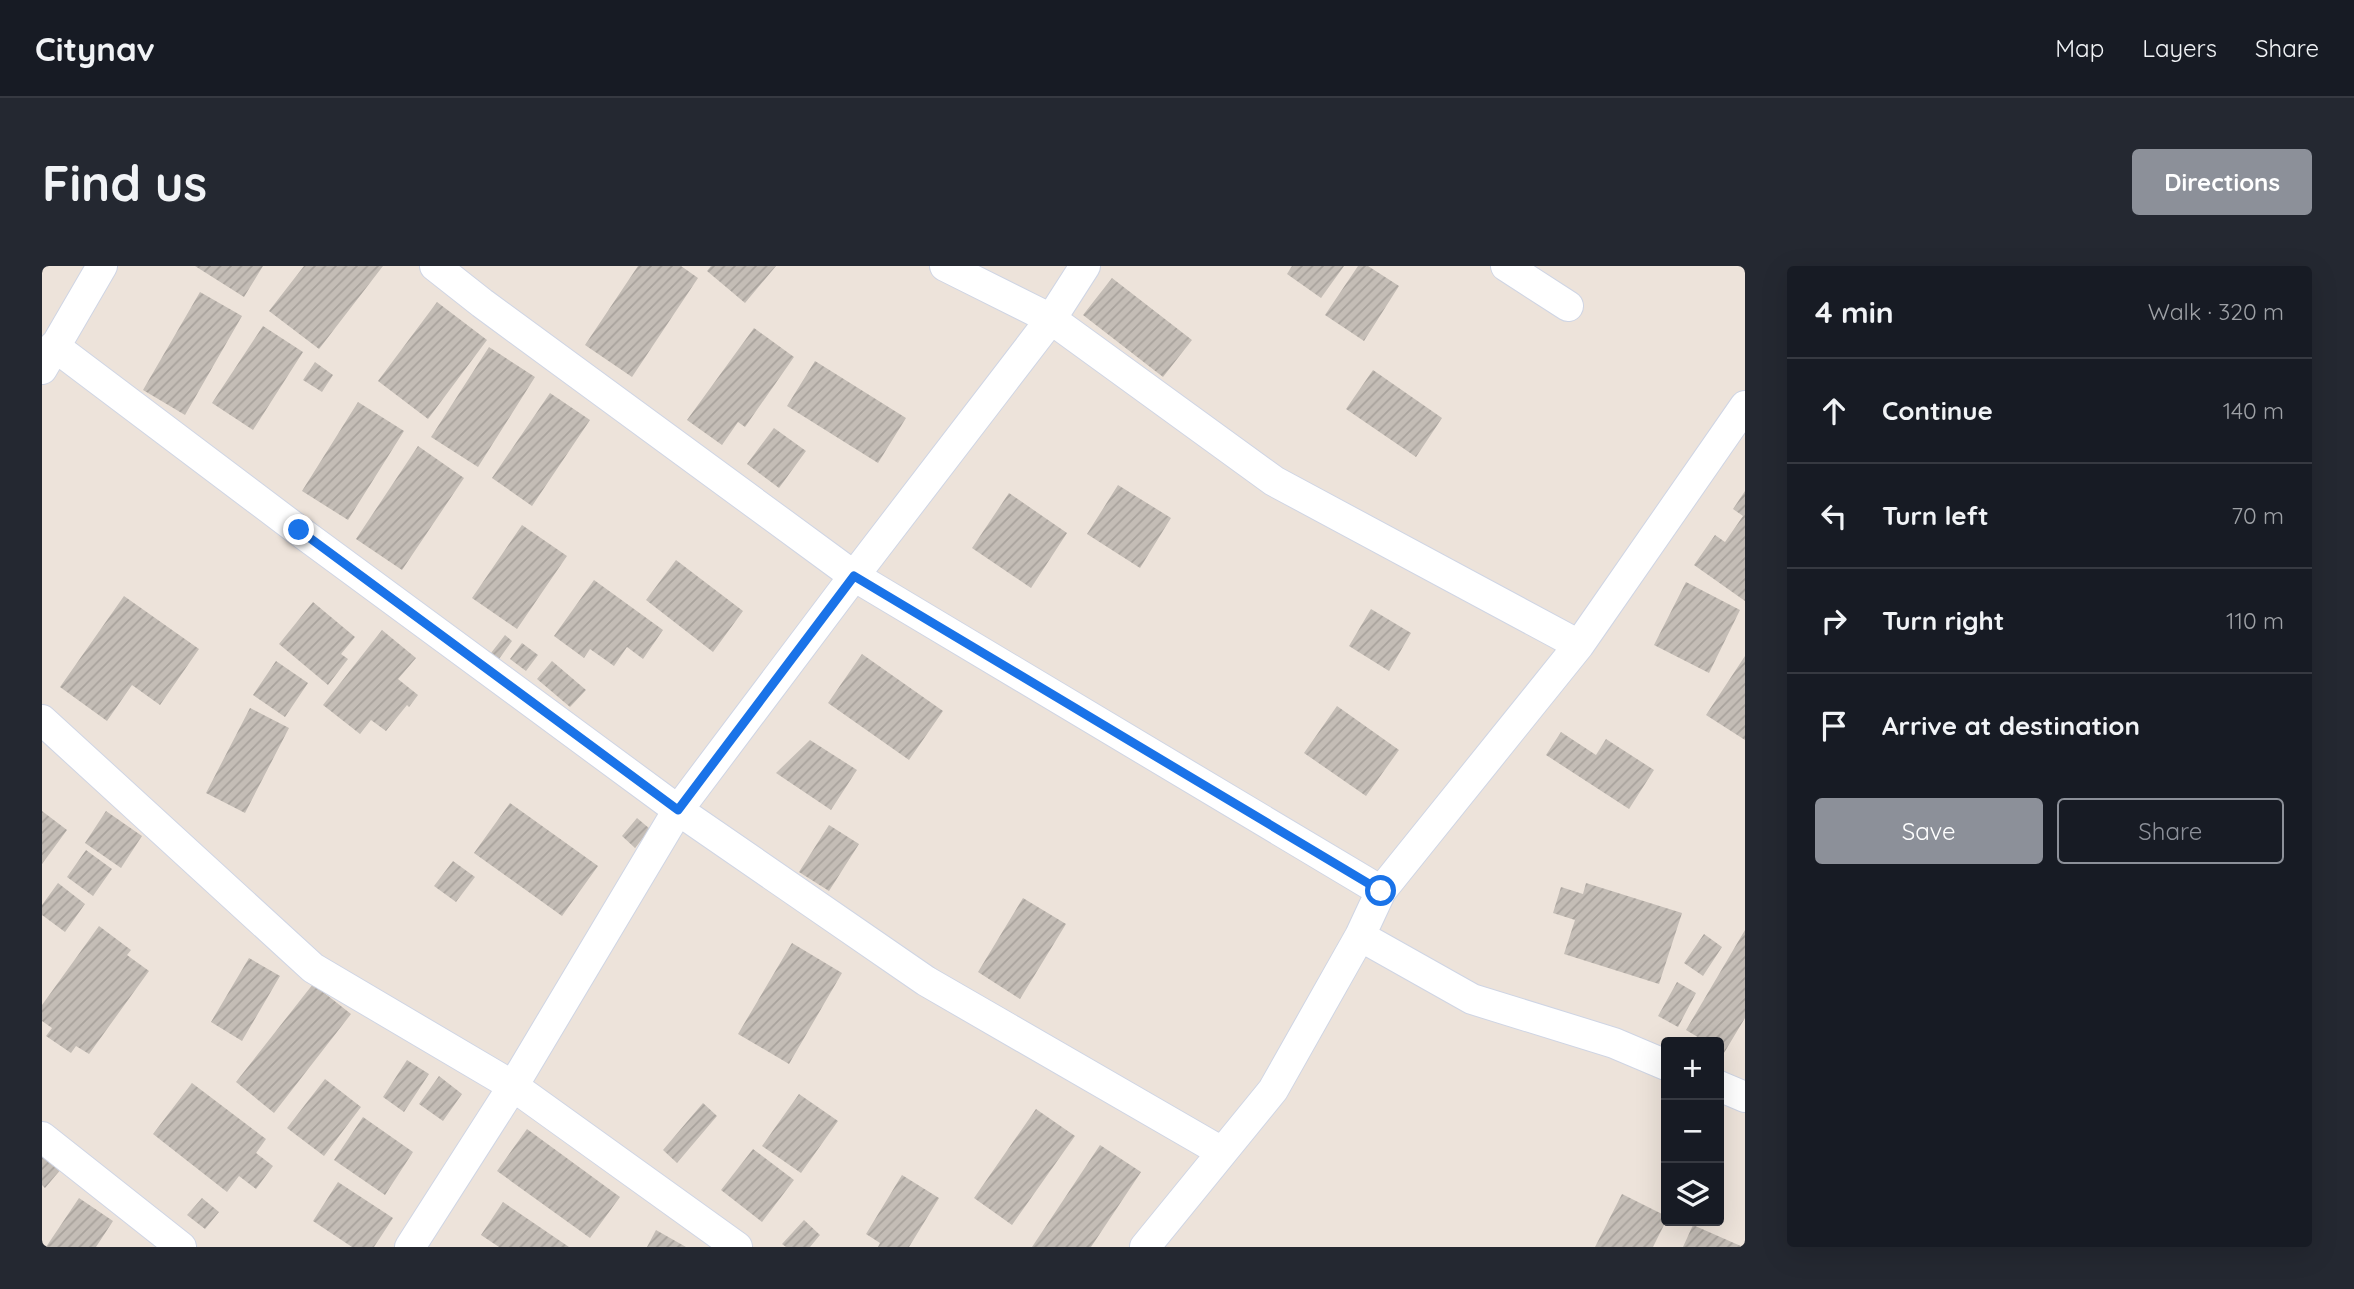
<!DOCTYPE html>
<meta charset="utf-8">
<style>
:root{--surface:#171b24;--page:#242831;--text:#f1f3f6;--muted:#9ea1a6;--line:#363941;--accent:#8c9099}
body{margin:0;font-family:Quicksand,sans-serif;background:var(--page);color:var(--text)}
.controls{position:absolute;right:21px;bottom:21px;display:grid;overflow:hidden;border-radius:7px;box-shadow:0 7px 28px #0002}
.controls button{width:63px;height:63px;display:grid;place-items:center;padding:0;border:0;border-bottom:2px solid var(--line);background:var(--surface);color:var(--text);font:35px sans-serif}
.stop{position:absolute;width:21px;height:21px;margin:-16px;border:5px solid #1a73e8;border-radius:50%;background:#fff}
.stop.end{background:#1a73e8;border-color:#fff;box-shadow:0 2px 7px #0008}
.list{margin:0;padding:0;list-style:none}
h2{display:flex;justify-content:space-between;align-items:center;height:91px;margin:0;padding:0 28px;font-size:30px}
h2 small{font-size:23px;font-weight:400;color:var(--muted)}
.list li{display:grid;grid-template-columns:46px 1fr auto;gap:21px;align-items:center;box-sizing:border-box;height:105px;padding:0 28px;border-top:2px solid var(--line)}
.list b{display:block;font-size:26px;white-space:nowrap}
.list em{font-size:23px;font-style:normal;color:var(--muted)}
.actions{display:flex;gap:14px;padding:21px 28px}
.actions a{flex:1;padding:16px 0;border:2px solid var(--accent);border-radius:7px;text-align:center;font-size:24px;color:var(--accent)}
.actions .main{background:var(--accent);color:#fff}
.icon{flex:none;width:38px;height:38px;fill:none;stroke:currentColor;stroke-width:2;stroke-linecap:round;stroke-linejoin:round}
.map{position:relative;flex:none;width:1703px;height:981px;overflow:hidden;border-radius:7px}
header{display:flex;align-items:center;gap:42px;box-sizing:border-box;height:98px;padding:0 35px;background:var(--surface);border-bottom:2px solid var(--line)}
header strong{font-size:33px}
nav{display:flex;gap:38px;margin-inline-start:auto;font-size:24px}
.intro{display:flex;align-items:center;justify-content:space-between;box-sizing:border-box;height:168px;padding:0 42px}
h1{margin:0;font-size:49px}
.button{padding:18px 32px;border-radius:7px;background:var(--accent);color:#fff;font-size:24px;font-weight:700}
main{display:flex;gap:42px;padding:0 42px}
aside{flex:1;background:var(--surface);border-radius:7px;box-shadow:0 7px 28px #0002}
.map>svg:first-child{display:block}
.building{fill:url(#building-hatch)}
.lines{fill:none;stroke-linecap:round;stroke-linejoin:round}
.street-casing{stroke:#cfd5e4;stroke-width:32}
.street{stroke:#fff;stroke-width:30}
.route{stroke:#1a73e8;stroke-width:9}
</style>
<header>
<strong>Citynav</strong>
<nav><a>Map</a><a>Layers</a><a>Share</a></nav>
</header>
<div class="intro"><h1>Find us</h1><a class="button">Directions</a></div>
<main>
<div class="map">
<svg width="1703" height="981" viewBox="0 0 1703 981">
<defs>
<pattern id="building-hatch" width="6" height="6" patternUnits="userSpaceOnUse" patternTransform="scale(1.75)"><rect width="6" height="6" fill="#c4bdb6"/><path d="M-1 1l2-2M0 6l6-6M5 7l2-2" fill="none" stroke="#a8a29c"/></pattern>
</defs>
<rect width="100%" height="100%" fill="#ede3da"/>
<!-- building -->
<path class="building" d="M 153,0 L 221,0 L 202,31 Z
M 262,0 L 341,0 L 277,83 L 227,45 Z
M 596,0 L 639,0 L 656,12 L 590,111 L 543,79 Z
M 669,0 L 734,0 L 703,37 L 665,5 Z
M 1250,0 L 1302,0 L 1279,32 L 1245,8 Z
M 1316,0 L 1326,0 L 1357,20 L 1322,75 L 1283,49 Z
M 1070,12 L 1150,74 L 1121,111 L 1041,49 Z
M 158,26 L 200,50 L 143,149 L 101,124 Z
M 395,36 L 445,74 L 386,153 L 336,115 Z
M 221,60 L 261,86 L 211,164 L 170,137 Z
M 712,62 L 752,91 L 703,161 L 696,156 L 680,179 L 645,154 Z
M 447,81 L 493,111 L 436,201 L 389,171 Z
M 773,95 L 864,152 L 836,197 L 745,140 Z
M 273,96 L 291,109 L 280,126 L 261,114 Z
M 1331,104 L 1400,152 L 1374,191 L 1304,143 Z
M 508,127 L 548,154 L 490,240 L 450,212 Z
M 316,136 L 362,165 L 306,254 L 260,225 Z
M 732,162 L 764,185 L 737,222 L 705,198 Z
M 376,180 L 422,212 L 360,304 L 314,273 Z
M 1076,219 L 1129,252 L 1098,302 L 1045,268 Z
M 1703,225 L 1703,335 L 1652,299 L 1673,269 L 1683,276 L 1701,250 L 1691,243 Z
M 967,227 L 1025,267 L 989,322 L 930,282 Z
M 480,259 L 525,290 L 475,363 L 430,332 Z
M 634,294 L 701,345 L 671,386 L 604,334 Z
M 552,314 L 621,364 L 601,393 L 585,381 L 572,400 L 548,383 L 542,392 L 512,370 Z
M 1644,316 L 1698,344 L 1667,407 L 1612,379 Z
M 82,330 L 157,383 L 118,439 L 90,419 L 65,455 L 18,421 Z
M 271,336 L 313,371 L 299,388 L 306,393 L 286,419 L 237,378 Z
M 1329,343 L 1369,367 L 1347,405 L 1307,380 Z
M 340,364 L 374,392 L 356,413 L 376,429 L 367,441 L 365,439 L 344,465 L 329,454 L 318,468 L 281,439 Z
M 463,369 L 470,375 L 457,393 L 449,387 Z
M 480,377 L 496,389 L 484,405 L 468,393 Z
M 820,388 L 901,445 L 867,494 L 786,437 Z
M 1703,390 L 1703,474 L 1664,449 Z
M 234,395 L 266,417 L 243,451 L 211,429 Z
M 510,395 L 544,424 L 528,441 L 495,413 Z
M 1295,440 L 1357,484 L 1324,530 L 1262,487 Z
M 208,442 L 247,462 L 203,547 L 164,527 Z
M 1519,466 L 1554,489 L 1564,473 L 1612,504 L 1587,543 L 1504,489 Z
M 768,474 L 815,504 L 789,544 L 734,507 Z
M 468,537 L 556,600 L 520,650 L 432,587 Z
M 0,545 L 25,564 L 0,598 Z
M 64,545 L 100,570 L 79,602 L 43,577 Z
M 595,552 L 608,563 L 593,582 L 580,570 Z
M 787,559 L 817,578 L 787,625 L 757,606 Z
M 44,584 L 70,603 L 51,630 L 25,611 Z
M 411,595 L 433,611 L 414,636 L 392,620 Z
M 16,617 L 43,638 L 23,666 L 0,649 L 0,639 Z
M 1544,617 L 1640,647 L 1617,718 L 1522,688 L 1533,654 L 1511,647 L 1519,621 L 1541,628 Z
M 981,632 L 1024,658 L 978,733 L 936,706 Z
M 57,660 L 89,684 L 85,689 L 107,705 L 47,788 L 34,780 L 29,787 L 4,770 L 10,762 L 0,755 L 0,739 Z
M 1703,664 L 1703,752 L 1682,787 L 1677,784 L 1677,776 L 1664,776 L 1644,764 Z
M 1662,668 L 1680,681 L 1661,710 L 1642,697 Z
M 750,677 L 800,707 L 747,798 L 696,768 Z
M 207,692 L 238,710 L 200,775 L 169,756 Z
M 1635,716 L 1654,727 L 1636,761 L 1616,750 Z
M 271,718 L 309,748 L 232,847 L 194,816 Z
M 365,794 L 387,808 L 362,846 L 341,831 Z
M 397,810 L 420,828 L 401,855 L 377,838 Z
M 283,813 L 319,841 L 282,890 L 245,862 Z
M 150,817 L 224,873 L 214,887 L 231,900 L 214,923 L 197,910 L 185,926 L 111,868 Z
M 757,828 L 796,855 L 759,907 L 720,880 Z
M 661,837 L 675,850 L 635,897 L 621,884 Z
M 994,843 L 1033,870 L 970,959 L 932,932 Z
M 321,851 L 371,886 L 343,929 L 292,894 Z
M 485,863 L 578,931 L 548,972 L 455,905 Z
M 1058,879 L 1099,906 L 1049,981 L 990,981 Z
M 711,883 L 752,914 L 720,956 L 679,924 Z
M 0,885 L 20,902 L 3,922 L 0,919 Z
M 860,909 L 897,932 L 867,981 L 836,981 L 838,977 L 824,968 Z
M 296,916 L 351,952 L 332,981 L 310,981 L 271,955 Z
M 1580,928 L 1624,950 L 1624,955 L 1611,981 L 1553,981 Z
M 37,932 L 71,955 L 54,981 L 4,981 Z
M 160,932 L 177,946 L 163,963 L 145,949 Z
M 461,936 L 527,981 L 457,981 L 439,969 Z
M 762,954 L 778,969 L 768,981 L 744,981 L 740,978 Z
M 1651,959 L 1701,981 L 1641,981 Z
M 614,964 L 644,981 L 605,981 Z"/>
<g class="lines">
<!-- street casing -->
<g class="street-casing">
<path id="street" d="M 393,0 L 440,37 L 812,310 L 1339,625
M 903,0 L 1009,53 L 1232,215 L 1537,379
M 1464,0 L 1526,40
M 12,80 L 256,264 L 636,544 L 884,715 L 1180,886
M 0,103 L 60,0
M 0,454 L 271,702 L 471,820 L 695,981
M 1318,670 L 1430,733 L 1572,777 L 1624,799
M 1677,820 L 1703,831
M 0,871 L 139,981
M 368,981 L 471,820 L 636,544 L 812,310 L 1009,53 L 1043,0
M 1103,981 L 1231,824 L 1318,670 L 1339,625 L 1537,379 L 1703,140"/>
</g>
<!-- street -->
<use href="#street" class="street"/>
</g>
<g class="lines">
<!-- route -->
<path class="route" d="M 257,264 L 636,544 L 812,310 L 1339,625"/>
</g>
</svg>
<div class="controls">
<button>+</button>
<button>−</button>
<button><svg class="icon" aria-label="layers" viewBox="0 0 24 24"><path d="M12 4l9 5-9 5-9-5zM3 14l9 5 9-5"/></svg></button>
</div>
<div class="stop" style="left:1339px;top:625px"></div>
<div class="stop end" style="left:257px;top:264px"></div>
</div>
<aside>
<h2>4 min<small>Walk · 320 m</small></h2>
<ul class="list">
<li><svg class="icon" aria-label="ahead" viewBox="0 0 24 24"><path d="M12 20V5M6 11l6-6 6 6"/></svg><div><b>Continue</b></div><em>140 m</em></li>
<li><svg class="icon" aria-label="left" viewBox="0 0 24 24"><path d="M17 20v-9H6M10 6l-5 5 5 5"/></svg><div><b>Turn left</b></div><em>70 m</em></li>
<li><svg class="icon" aria-label="right" viewBox="0 0 24 24"><path d="M7 20v-9h11M14 6l5 5-5 5"/></svg><div><b>Turn right</b></div><em>110 m</em></li>
<li><svg class="icon" aria-label="arrive" viewBox="0 0 24 24"><path d="M6 21V4h12l-3 4 3 4H6"/></svg><div><b>Arrive at destination</b></div></li>
</ul>
<div class="actions"><a class="main">Save</a><a>Share</a></div>
</aside>
</main>
